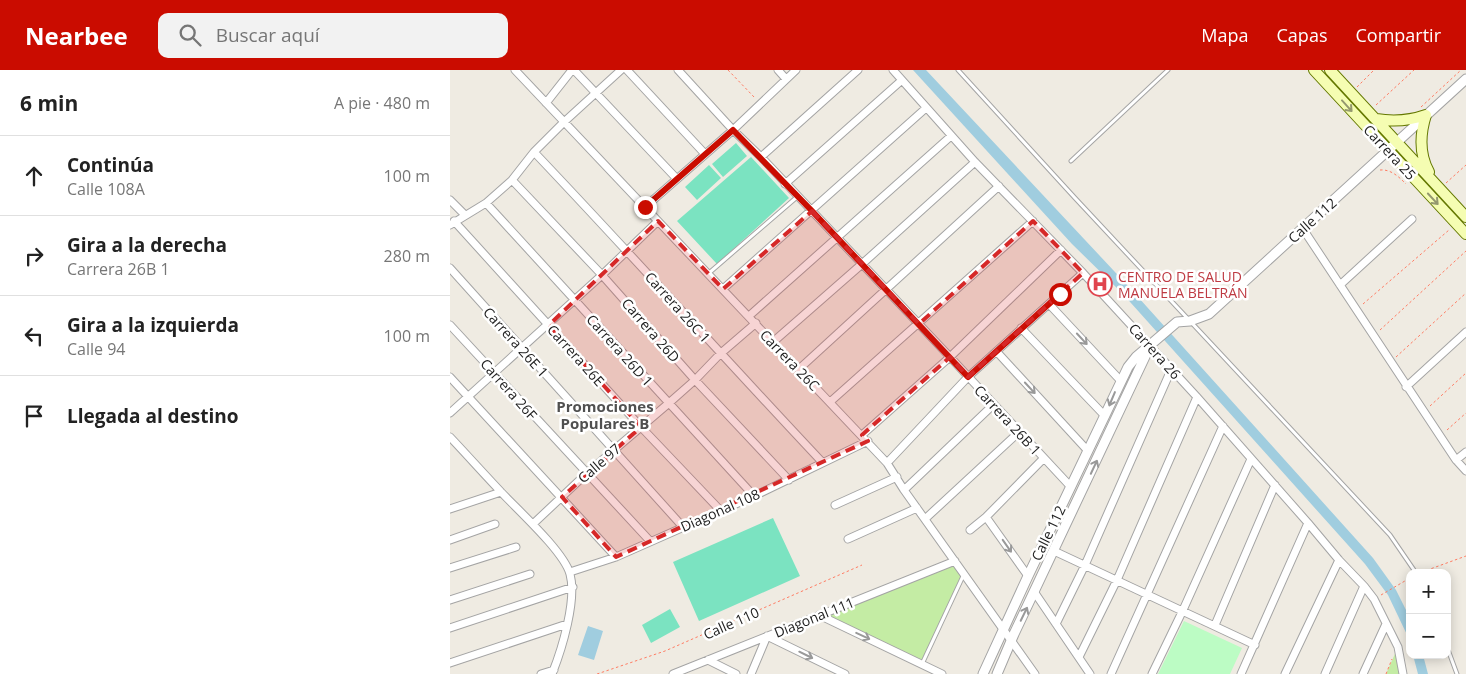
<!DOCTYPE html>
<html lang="es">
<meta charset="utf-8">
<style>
:root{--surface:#fff;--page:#f2f2f2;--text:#222;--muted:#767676;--line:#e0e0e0;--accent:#ca0c00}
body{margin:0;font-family:"Open Sans",sans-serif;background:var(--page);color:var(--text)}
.controls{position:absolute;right:15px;bottom:15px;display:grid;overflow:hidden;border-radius:10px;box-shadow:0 2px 12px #0003}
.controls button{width:45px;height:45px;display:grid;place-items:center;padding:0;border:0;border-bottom:1px solid var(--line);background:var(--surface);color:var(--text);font:25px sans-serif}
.stop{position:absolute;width:15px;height:15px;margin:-11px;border:4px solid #ca0c00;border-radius:50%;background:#fff}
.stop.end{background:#ca0c00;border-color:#fff;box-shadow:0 1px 5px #0008}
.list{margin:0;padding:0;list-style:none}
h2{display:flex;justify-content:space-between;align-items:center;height:65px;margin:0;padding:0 20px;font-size:21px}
h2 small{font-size:16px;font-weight:400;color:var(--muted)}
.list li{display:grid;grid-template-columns:32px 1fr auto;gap:15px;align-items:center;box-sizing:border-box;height:80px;padding:0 20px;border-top:1px solid var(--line)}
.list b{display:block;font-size:19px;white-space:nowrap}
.list p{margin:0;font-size:16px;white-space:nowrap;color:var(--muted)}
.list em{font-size:16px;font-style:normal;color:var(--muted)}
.icon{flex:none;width:28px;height:28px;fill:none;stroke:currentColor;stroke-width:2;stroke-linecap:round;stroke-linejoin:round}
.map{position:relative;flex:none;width:1016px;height:604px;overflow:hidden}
header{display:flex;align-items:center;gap:30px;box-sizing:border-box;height:70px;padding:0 25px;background:var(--accent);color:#fff}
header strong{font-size:24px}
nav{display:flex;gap:28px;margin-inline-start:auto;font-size:18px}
.search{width:350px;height:45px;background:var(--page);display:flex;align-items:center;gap:12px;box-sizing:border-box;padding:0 18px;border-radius:10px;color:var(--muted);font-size:19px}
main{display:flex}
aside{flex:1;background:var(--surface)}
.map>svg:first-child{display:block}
.grass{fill:#c4eca4}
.park{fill:#bcfcc4}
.pitch{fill:#7be3c1}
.water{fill:#a0cddf}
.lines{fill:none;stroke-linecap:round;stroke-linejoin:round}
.service-casing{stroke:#a4a4a4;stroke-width:5}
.minor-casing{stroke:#a4a4a4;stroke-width:9}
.tertiary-casing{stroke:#a4a4a4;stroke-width:11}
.secondary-casing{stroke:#647800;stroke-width:12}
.path{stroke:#ff7c63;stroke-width:1;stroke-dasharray:2.5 2.5;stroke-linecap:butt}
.service{stroke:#fff;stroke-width:3}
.minor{stroke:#fff;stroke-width:7}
.tertiary{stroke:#fff;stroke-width:9}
.secondary{stroke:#f5fdb2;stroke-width:10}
.oneway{stroke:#94986f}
.oneway2{stroke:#999}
.route{stroke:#ca0c00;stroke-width:6}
.marked{fill:#d62828;fill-opacity:0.2;stroke:#d62828;stroke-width:4;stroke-dasharray:10 6;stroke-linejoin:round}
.labels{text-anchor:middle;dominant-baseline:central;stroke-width:5;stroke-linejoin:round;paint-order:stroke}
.street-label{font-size:14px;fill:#1d1d1d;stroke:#fff}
.health-label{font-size:14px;fill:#be3a42;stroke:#fff;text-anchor:start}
.neighbourhood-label{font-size:15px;font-weight:bold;fill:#505050;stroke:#fff}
</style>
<header>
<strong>Nearbee</strong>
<div class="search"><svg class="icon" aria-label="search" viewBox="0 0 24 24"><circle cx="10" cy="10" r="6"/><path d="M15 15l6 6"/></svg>Buscar aquí</div>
<nav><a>Mapa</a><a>Capas</a><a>Compartir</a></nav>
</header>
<main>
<aside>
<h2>6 min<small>A pie · 480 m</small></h2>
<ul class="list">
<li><svg class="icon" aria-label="ahead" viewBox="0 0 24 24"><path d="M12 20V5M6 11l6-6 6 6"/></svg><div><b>Continúa</b><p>Calle 108A</p></div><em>100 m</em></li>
<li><svg class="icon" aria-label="right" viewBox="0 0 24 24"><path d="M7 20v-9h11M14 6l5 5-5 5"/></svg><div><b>Gira a la derecha</b><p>Carrera 26B 1</p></div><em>280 m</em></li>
<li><svg class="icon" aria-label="left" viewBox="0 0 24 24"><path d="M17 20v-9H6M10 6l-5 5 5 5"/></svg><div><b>Gira a la izquierda</b><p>Calle 94</p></div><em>100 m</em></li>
<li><svg class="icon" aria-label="arrive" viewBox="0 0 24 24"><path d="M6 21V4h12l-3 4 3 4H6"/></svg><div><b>Llegada al destino</b></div></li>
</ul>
</aside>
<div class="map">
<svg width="1016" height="604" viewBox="0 0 1016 604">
<rect width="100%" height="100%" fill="#efebe2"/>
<!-- grass -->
<path class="grass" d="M 505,491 L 514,504 L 472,594 L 369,545 Z
M 948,577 L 953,604 L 936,604 Z"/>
<!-- park -->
<path class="park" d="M 734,551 L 792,578 L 780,604 L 708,604 Z"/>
<!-- pitch -->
<path class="pitch" d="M 286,73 L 297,86 L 273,107 L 262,94 Z
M 301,87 L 339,128 L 267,194 L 227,151 Z
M 259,95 L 271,108 L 247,130 L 235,117 Z
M 323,448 L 350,506 L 249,551 L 223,492 Z
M 220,539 L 230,557 L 201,573 L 192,555 Z"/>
<!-- water -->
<path class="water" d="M 463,0 L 476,0 L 679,217 L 923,488 L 946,520 L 960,548 L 960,571 L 938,525 L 915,494 L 672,223 L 622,174 Z
M 138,556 L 153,561 L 144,590 L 128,585 Z
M 963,585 L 973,585 L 978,604 L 968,604 Z"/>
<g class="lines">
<!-- service casing -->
<g class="service-casing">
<path id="service" d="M 508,0 L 625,128 L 940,465 L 966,503
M 621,91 L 718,0
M 259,203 L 347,127
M 997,577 L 1007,604
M 472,594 L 514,504"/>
</g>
<!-- minor casing -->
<g class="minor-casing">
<path id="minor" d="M 65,0 L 437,393 L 454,420 L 585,604
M 124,0 L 227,109
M 177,0 L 255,84
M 228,0 L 283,60 L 311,87 L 500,287 L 621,417
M 328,0 L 336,9
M 443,0 L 525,92 L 633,203 L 747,327 L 858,453 L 889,490 L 914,516 L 924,529 L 948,577 L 953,604
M 96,33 L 122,0
M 84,82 C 181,184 275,289 372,392
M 311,87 L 408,0
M 62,110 L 152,205 L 245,310 L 339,410
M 335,114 L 452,10
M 0,130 L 15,145
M 36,133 L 304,426
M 195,137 L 283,60 L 346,0
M 4,151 L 191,357 L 270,440
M 0,155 L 36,133 L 62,110 L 84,82 L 114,52 L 171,0
M 853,159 L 1006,390 L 1016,401
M 0,198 L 233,457
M 890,215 L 962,149
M 273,219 L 476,38
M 599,234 L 670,310
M 299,246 L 501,66
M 0,255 L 200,471
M 571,258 L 655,346
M 323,272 L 412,194 L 525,92
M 547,282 L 638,381
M 349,299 L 549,116
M 0,307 L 166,487
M 956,317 L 1016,262
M 380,332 L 583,151
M 0,343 L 152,205 L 208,151
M 412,365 L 500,287 L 611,180
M 0,367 C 17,385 34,404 52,423 C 69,441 114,482 120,504 C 127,530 112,579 102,604
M 1006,390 L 1016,382
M 437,393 L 518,307 L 633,203
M 454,420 L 543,335
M 385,435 L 447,407
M 0,439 L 51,422
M 536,447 L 578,506
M 475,449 L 569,362
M 83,454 L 136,404 L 219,333 L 245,310 L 270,284 L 306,253
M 520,460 L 536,447 L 594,388
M 398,469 L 467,438
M 0,470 L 45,454
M 604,481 L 805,575
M 0,498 L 66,477
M 120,502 L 166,487 L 304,426 L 418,371
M 585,523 L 640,604
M 0,530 L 80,504
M 369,545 L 492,604
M 606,554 L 635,495 L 721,300
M 765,555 L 825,415
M 0,558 L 123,517
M 629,587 L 667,510 L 747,327
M 258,590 L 286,604
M 0,593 L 117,554
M 91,604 L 104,600
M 223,604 L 505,491
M 301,604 L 317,566 L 395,604
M 661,604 L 773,356
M 702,604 L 733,540 L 801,389
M 791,604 L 858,453
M 835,604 L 889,490
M 875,604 L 914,516
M 913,604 L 936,554"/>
</g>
<!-- tertiary casing -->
<g class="tertiary-casing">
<path id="tertiary" d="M 533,604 L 578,506 L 678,297 L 686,287 L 727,252 L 740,251 L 759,244 L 1016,9
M 547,604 L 564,564 L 700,276"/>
</g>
<!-- secondary casing -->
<g class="secondary-casing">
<path id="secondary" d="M 864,0 L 1016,164
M 880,0 L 1016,147
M 976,45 C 970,64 969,84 979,102
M 926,49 C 944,52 959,51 976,45"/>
</g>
<!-- path -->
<path class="path" d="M 278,0 L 305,28
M 907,17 L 924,0
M 926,35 L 964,0
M 971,37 L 1011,0
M 930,100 C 941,99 949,107 956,114
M 996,113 L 1016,95
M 913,234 L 999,160
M 930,260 L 1016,181
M 946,287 L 1016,223
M 980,336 L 1016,303
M 997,360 L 1016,343
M 972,502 L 1016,486
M 931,525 L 960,508
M 147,604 L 215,581 L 412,495
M 936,604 L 942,589"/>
<!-- service -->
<use href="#service" class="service"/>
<!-- minor -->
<use href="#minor" class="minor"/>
<!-- tertiary -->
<use href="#tertiary" class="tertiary"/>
<!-- secondary -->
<use href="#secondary" class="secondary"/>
</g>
<!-- one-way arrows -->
<defs><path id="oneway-shaft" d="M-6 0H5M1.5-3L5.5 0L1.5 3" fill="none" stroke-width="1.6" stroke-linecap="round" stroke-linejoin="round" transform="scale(1.25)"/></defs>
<g class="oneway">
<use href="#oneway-shaft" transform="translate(897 36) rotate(48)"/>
<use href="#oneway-shaft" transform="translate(983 129) rotate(47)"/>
</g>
<g class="oneway2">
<use href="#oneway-shaft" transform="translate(632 269) rotate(47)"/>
<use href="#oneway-shaft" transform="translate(580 318) rotate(47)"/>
<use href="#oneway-shaft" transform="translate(662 329) rotate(113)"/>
<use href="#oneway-shaft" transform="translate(644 397) rotate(-65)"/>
<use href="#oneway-shaft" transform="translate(557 476) rotate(55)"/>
<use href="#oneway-shaft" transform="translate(574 544) rotate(-64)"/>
<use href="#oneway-shaft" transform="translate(413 566) rotate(25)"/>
<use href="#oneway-shaft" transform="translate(356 585) rotate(26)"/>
</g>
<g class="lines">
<!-- route -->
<path class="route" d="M 195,137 L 283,60 L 362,141 L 518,307 L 610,224"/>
</g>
<!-- marked area -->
<path class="marked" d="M 362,141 L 469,254 L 583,151 L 633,203 L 518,307 L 500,287 L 412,365 L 418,371 L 166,487 L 112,427 L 191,357 L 99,255 L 208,151 L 273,219 Z"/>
<!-- icons -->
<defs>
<g id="hospital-ring" transform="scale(1.25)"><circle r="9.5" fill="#fff" stroke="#e0444e" stroke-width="1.5"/><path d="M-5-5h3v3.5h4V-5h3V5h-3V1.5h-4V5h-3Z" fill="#e0444e"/></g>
</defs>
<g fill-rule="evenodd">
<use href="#hospital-ring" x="650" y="214"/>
</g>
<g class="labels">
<!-- street labels -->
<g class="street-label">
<text transform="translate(940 82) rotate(47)">Carrera 25</text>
<text transform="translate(862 150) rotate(-42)">Calle 112</text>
<text transform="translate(228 237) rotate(48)">Carrera 26C 1</text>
<text transform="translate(201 260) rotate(49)">Carrera 26D</text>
<text transform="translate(66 272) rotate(48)">Carrera 26E 1</text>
<text transform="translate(170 280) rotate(48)">Carrera 26D 1</text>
<text transform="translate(705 281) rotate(48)">Carrera 26</text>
<text transform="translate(126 285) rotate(48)">Carrera 26E</text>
<text transform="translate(340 290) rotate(46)">Carrera 26C</text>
<text transform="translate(59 319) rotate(48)">Carrera 26F</text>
<text transform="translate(558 350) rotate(47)">Carrera 26B 1</text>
<text transform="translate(149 393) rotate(-41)">Calle 97</text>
<text transform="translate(270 440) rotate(-24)">Diagonal 108</text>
<text transform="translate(598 463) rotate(-64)">Calle 112</text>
<text transform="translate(364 547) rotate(-22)">Diagonal 111</text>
<text transform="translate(281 553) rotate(-24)">Calle 110</text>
</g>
<!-- health labels -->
<g class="health-label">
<text x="668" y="206">CENTRO DE SALUD<tspan x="668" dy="16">MANUELA BELTRÁN</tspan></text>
</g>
<!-- neighbourhood labels -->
<g class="neighbourhood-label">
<text x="155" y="336">Promociones<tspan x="155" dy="17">Populares B</tspan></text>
</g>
</g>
</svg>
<div class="controls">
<button>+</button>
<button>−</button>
</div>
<div class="stop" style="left:610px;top:224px"></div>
<div class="stop end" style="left:195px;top:137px"></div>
</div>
</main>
